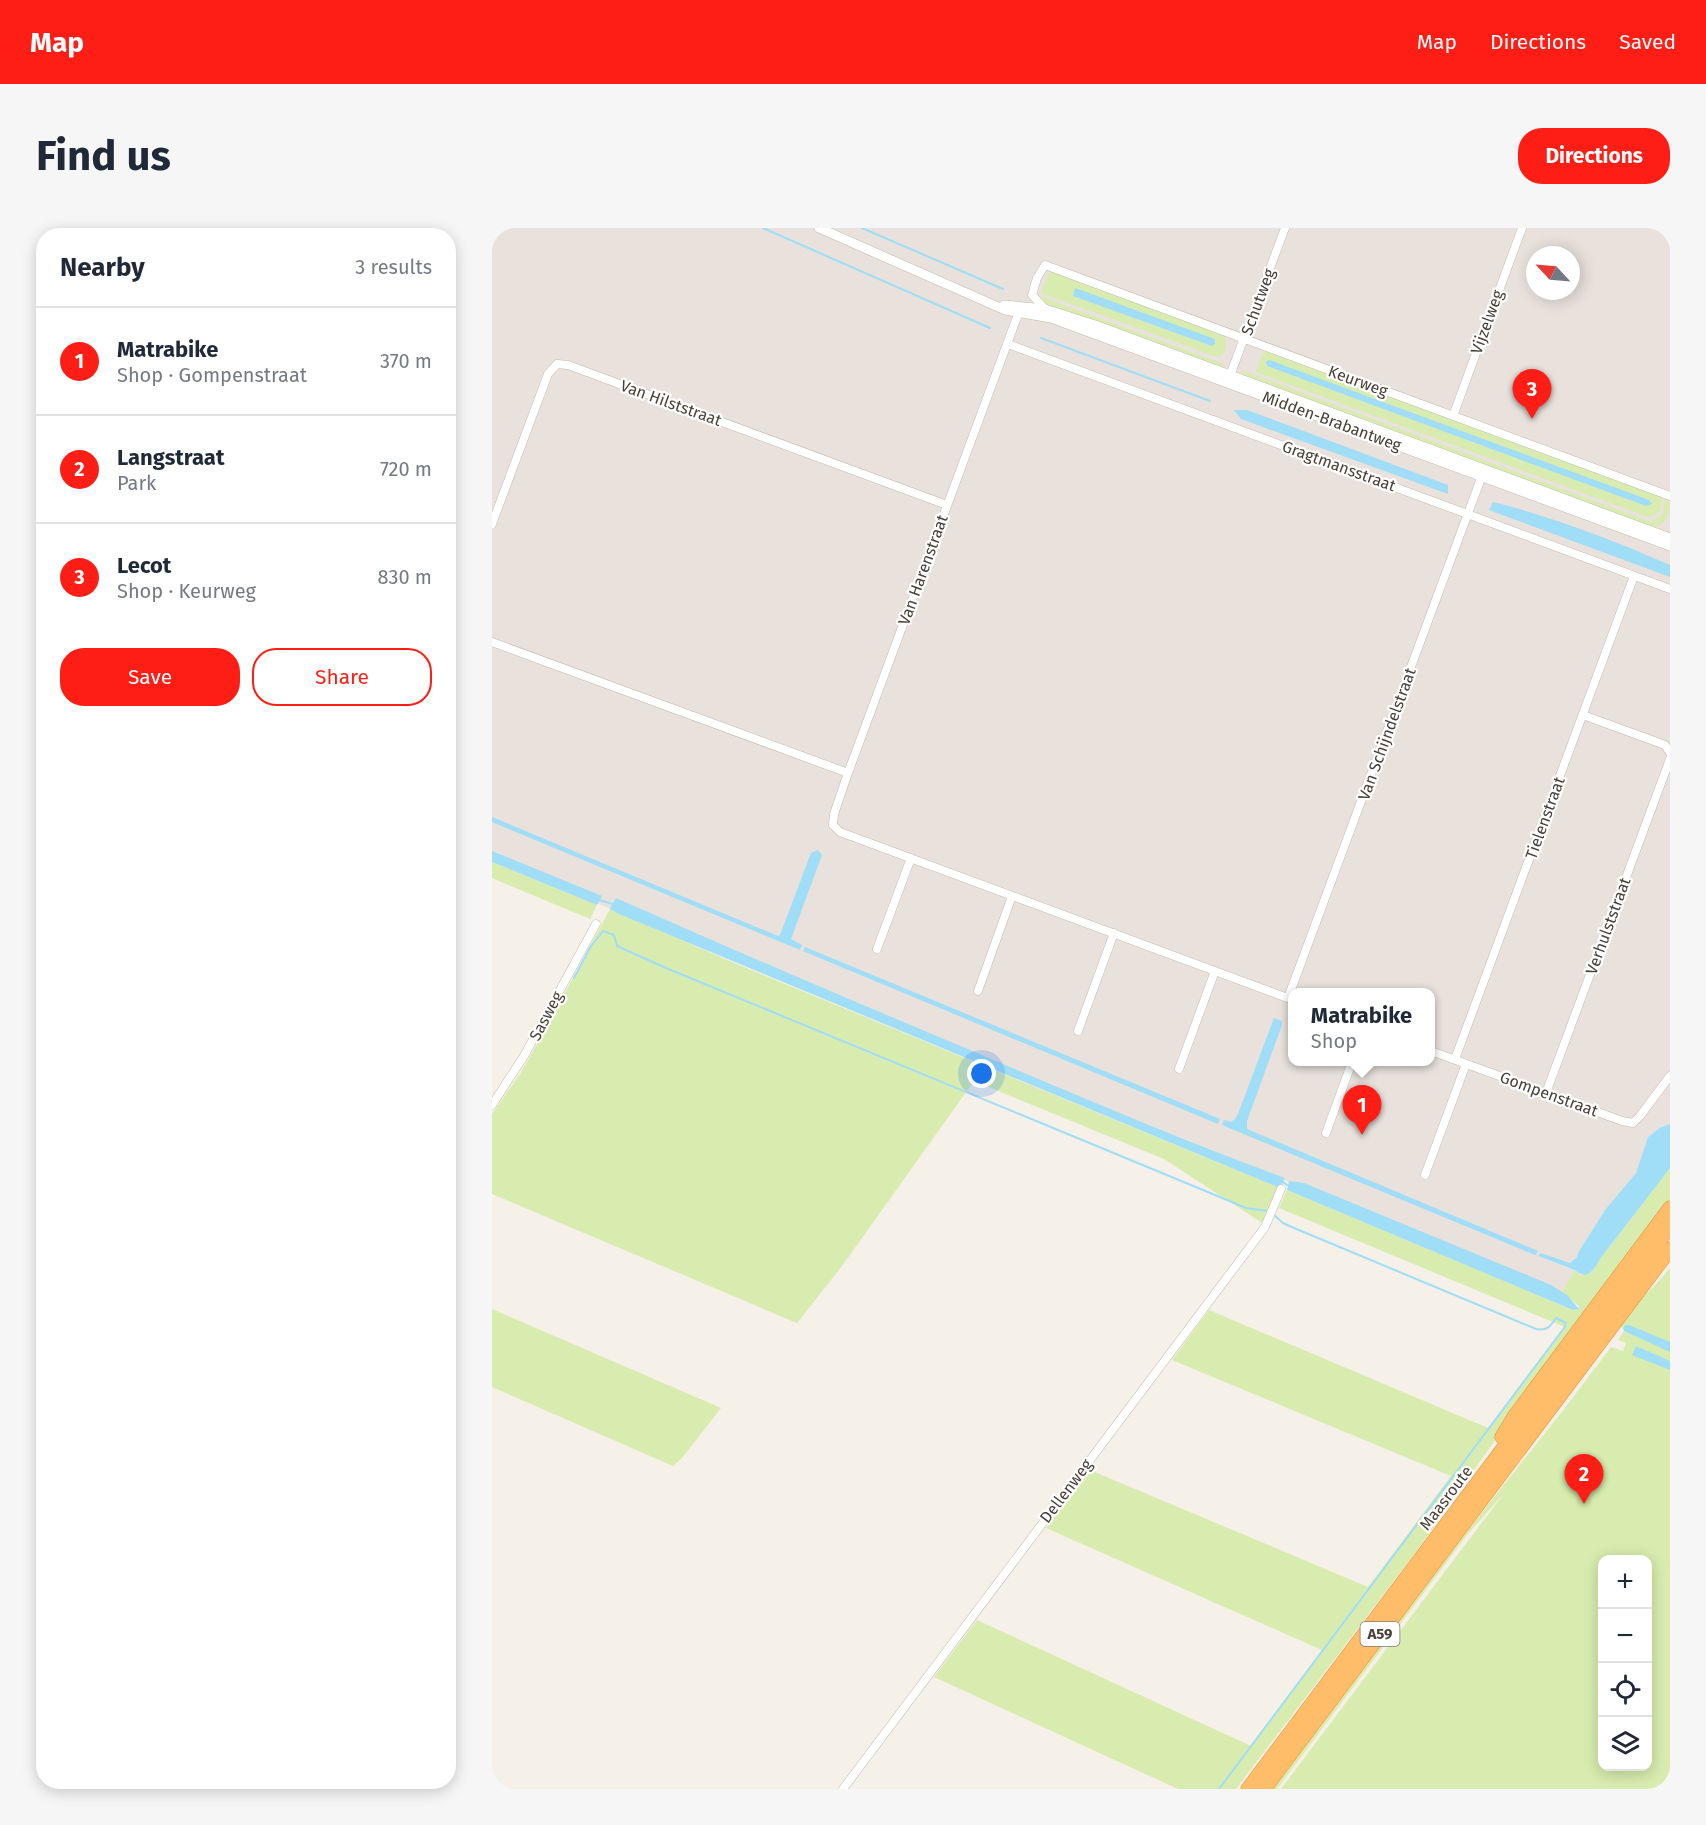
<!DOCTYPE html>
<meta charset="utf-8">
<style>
:root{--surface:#fff;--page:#f6f6f7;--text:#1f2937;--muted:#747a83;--line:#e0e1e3;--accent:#ff1e15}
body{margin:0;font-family:"Fira Sans",sans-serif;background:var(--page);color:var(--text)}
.controls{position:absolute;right:18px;bottom:18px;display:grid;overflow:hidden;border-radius:12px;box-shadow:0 3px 15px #0003}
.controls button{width:54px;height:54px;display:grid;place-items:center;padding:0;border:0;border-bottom:2px solid var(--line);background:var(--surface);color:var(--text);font:30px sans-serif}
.compass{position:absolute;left:1034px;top:18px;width:54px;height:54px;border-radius:50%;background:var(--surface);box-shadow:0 3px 15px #0003;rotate:296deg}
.you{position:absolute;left:490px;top:846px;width:21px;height:21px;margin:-15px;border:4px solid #fff;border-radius:50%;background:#1a73e8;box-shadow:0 0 0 9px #1a73e833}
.badge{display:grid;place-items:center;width:39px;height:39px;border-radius:50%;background:var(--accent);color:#fff;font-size:20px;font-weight:700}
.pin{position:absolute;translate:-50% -50px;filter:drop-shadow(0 2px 3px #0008)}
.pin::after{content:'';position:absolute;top:32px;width:21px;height:18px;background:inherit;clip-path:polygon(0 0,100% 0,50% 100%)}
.popup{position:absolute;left:796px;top:760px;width:147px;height:78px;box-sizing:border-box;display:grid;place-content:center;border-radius:12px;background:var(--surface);filter:drop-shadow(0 2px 4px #0005);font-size:20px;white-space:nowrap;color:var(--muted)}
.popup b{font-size:22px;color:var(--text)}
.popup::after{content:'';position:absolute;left:50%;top:100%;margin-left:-12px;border:12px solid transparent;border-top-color:var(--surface)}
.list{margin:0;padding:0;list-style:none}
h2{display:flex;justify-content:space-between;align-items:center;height:78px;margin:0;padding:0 24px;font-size:26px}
h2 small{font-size:20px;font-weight:400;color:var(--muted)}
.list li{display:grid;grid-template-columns:39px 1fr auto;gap:18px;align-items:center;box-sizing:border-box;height:108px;padding:0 24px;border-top:2px solid var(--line)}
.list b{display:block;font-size:22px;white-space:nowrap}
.list p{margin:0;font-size:20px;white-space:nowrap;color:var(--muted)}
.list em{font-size:20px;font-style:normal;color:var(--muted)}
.actions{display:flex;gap:12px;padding:18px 24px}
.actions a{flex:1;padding:14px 0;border:2px solid var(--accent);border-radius:24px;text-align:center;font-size:21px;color:var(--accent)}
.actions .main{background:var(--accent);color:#fff}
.icon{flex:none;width:33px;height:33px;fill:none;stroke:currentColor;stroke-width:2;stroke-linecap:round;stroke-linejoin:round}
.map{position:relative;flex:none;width:1178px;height:1561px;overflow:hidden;border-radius:24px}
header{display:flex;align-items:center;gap:36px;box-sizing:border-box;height:84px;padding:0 30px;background:var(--accent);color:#fff}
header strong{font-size:28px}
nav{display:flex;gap:33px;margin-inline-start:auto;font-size:21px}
.intro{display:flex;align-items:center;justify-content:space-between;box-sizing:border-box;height:144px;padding:0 36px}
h1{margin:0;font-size:42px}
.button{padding:15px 27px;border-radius:24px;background:var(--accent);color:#fff;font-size:21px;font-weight:700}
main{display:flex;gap:36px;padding:0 36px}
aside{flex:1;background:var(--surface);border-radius:24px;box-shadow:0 3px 15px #0003}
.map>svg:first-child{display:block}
.industrial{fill:#e8e1dc;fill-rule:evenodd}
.green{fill:#d7ecae;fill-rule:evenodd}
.water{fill:#a0ddf6}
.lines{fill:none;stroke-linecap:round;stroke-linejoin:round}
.stream{stroke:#a0ddf6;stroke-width:2}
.minor-casing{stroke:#c5b9ac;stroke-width:9}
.tertiary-casing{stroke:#c5b9ac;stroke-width:10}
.motorway-casing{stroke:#ea8f2d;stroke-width:15}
.minor{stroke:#fff;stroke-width:8}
.tertiary{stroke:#fff;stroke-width:9}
.motorway{stroke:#ffbc69;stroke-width:14}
.labels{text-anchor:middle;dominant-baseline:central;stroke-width:4.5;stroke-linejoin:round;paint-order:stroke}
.shield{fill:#fff;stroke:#807972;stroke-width:1.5}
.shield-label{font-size:15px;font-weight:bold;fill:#493f36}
.street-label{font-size:16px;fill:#493f36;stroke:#fff}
</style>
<header>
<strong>Map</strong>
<nav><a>Map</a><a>Directions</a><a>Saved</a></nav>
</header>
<div class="intro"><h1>Find us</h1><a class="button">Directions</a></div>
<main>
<aside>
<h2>Nearby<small>3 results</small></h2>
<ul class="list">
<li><span class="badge">1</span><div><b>Matrabike</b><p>Shop · Gompenstraat</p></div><em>370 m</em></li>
<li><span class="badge">2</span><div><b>Langstraat</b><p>Park</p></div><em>720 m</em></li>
<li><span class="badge">3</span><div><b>Lecot</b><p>Shop · Keurweg</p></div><em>830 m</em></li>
</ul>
<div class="actions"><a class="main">Save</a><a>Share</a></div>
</aside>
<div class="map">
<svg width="1178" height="1561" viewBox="0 0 1178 1561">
<rect width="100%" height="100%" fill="#f5f0e8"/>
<!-- industrial -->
<path class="industrial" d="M 0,0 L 1178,0 L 1178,896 L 1169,899 L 1156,909 L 1144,945 L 1113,982 L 1087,1023 L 1085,1029 L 1078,1035 L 1049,1025 L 1046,1028 L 1083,1042 L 1070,1064 L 0,633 ZM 1043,27 L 1079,27 L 1079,63 L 1043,63 ZM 801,764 L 939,764 L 939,834 L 801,834 Z"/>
<!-- green -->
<path class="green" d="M 558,43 L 733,108 L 734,120 L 729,128 L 725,129 L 549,65 ZM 583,61 L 723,111 L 724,112 L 720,118 L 581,68 Z
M 547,68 L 734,137 L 728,139 L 549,76 Z
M 772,122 L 1170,269 C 1170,279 1167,288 1156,289 L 764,144 ZM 777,132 L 1157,272 L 1160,274 L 1154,278 L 775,138 L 774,136 Z
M 749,142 L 1159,294 L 1171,286 L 1173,270 L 1178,275 C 1178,288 1173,297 1159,300 L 753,150 Z
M 0,634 L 105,677 L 98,691 L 0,650 Z
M 118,681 L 247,737 L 788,960 L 772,996 L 672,931 L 482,853 L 350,1038 L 305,1095 L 0,966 L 0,886 L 28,846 L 48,811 Z
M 1178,940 L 1178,971 L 1120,1047 L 929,1317 L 744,1561 L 686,1561 L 442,1449 L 485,1392 L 759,1518 L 830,1422 L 554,1300 L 598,1242 L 876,1359 L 959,1248 L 680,1132 L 717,1082 L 996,1200 L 1073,1099 L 787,980 L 795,962 L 1081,1082 L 1087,1081 L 1087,1078 L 1070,1064 L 1083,1042 L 1088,1047 L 1099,1045 L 1108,1031 Z
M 1178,1040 L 1178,1561 L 789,1561 L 1013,1264 L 975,1307 L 785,1561 L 781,1561 L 980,1297 L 1073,1180 L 1119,1119 L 1131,1123 L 1134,1115 L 1126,1112 L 1132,1103 L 1138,1106 L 1133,1097 L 1131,1100 L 1125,1097 C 1141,1076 1162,1061 1178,1040 ZM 1110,1332 L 1156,1332 L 1156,1538 L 1110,1538 Z
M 0,1081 L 229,1180 L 190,1230 L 181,1238 L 0,1159 Z"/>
<!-- water -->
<path class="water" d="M 583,60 L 723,111 L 723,116 L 720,118 L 581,68 Z
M 777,132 L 1157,272 L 1160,276 L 1154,278 L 775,138 L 774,134 Z
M 742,182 L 755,182 L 956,257 L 956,266 L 749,191 Z
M 1001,274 C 1061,289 1121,312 1178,337 L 1178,349 L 997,282 Z
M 0,589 L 286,708 L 288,707 L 319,625 L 326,622 L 330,627 L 299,711 L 310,717 L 308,722 L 0,594 Z
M 0,623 L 110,668 L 105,677 L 0,634 Z
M 124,670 C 241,722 359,772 478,822 C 582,866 686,911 793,950 L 788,960 L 127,686 L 118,681 Z
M 313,719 L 728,891 L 726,896 L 311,723 Z
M 782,790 L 790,793 L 790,797 L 755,893 L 755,901 L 1046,1023 L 1043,1027 L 730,897 L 732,892 L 739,894 L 742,892 L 746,886 Z
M 1178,896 L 1178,940 L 1108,1031 C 1102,1041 1096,1054 1083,1042 L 1046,1028 L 1049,1025 L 1078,1035 L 1085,1029 L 1087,1023 L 1113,982 L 1144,945 L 1156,909 L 1169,899 Z
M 797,953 L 812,955 L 1059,1057 L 1075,1067 L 1087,1081 L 1081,1082 L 795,962 Z
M 1133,1097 L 1137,1097 L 1178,1114 L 1178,1124 L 1132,1103 L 1131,1100 Z
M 1144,1118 L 1178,1133 L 1178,1142 L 1140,1127 Z"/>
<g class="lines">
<!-- stream -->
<path class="stream" d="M 271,0 L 498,100
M 370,0 L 511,61
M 549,110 L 718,173
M 107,672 L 121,676
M 82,750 L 99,718 L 111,703 L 122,707 L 125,718 L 174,740 L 740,974 L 754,980 L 776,983
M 791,954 L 795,957
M 727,1561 L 1072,1100 L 1074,1095 L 1064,1090 C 1058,1099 1055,1103 1044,1101 L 802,1000 L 791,995 L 781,986"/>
<!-- minor casing -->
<g class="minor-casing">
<path id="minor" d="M 528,81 L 356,545 L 342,586 L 341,597 L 348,604 L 801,772
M 553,81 L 540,67 L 545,50 L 553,37 L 1178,268
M 516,116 L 1178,361
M 736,153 L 793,0
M 961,188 L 1030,0
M 0,296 L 56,146 L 65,136 L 76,137 L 455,277
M 0,414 L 356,545
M 1091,487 L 1173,517 L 1178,525
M 385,721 L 419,630
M 486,763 L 520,668
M 796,770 L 991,245
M 586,803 L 622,705
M 939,823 L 1130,893 L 1141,895 L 1148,888 L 1178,848
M 963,831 L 1142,348
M 687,841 L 723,743
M 1054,865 L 1178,531
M 0,877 L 32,828 L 104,696
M 834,905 L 860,834
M 933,947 L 974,836
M 351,1561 L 773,999 L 789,961"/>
</g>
<!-- tertiary casing -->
<g class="tertiary-casing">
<path id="tertiary" d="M 327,0 L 513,82 L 559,90 L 1178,318
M 512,77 L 553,81 L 603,97 L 1178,310"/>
</g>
<!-- motorway casing -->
<g class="motorway-casing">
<path id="motorway" d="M 1010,1209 L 1022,1189 L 1178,980
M 756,1561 L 1178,998
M 772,1561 L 1178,1021"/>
</g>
<!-- minor -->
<use href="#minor" class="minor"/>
<!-- tertiary -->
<use href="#tertiary" class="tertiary"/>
<!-- motorway -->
<use href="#motorway" class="motorway"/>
</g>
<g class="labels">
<!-- shield labels -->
<rect class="shield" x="868.5" y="1394" width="39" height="24" rx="4.5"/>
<g class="shield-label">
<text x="888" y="1406">A59</text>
</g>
<!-- street labels -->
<g class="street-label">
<text transform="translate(766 74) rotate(-70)">Schutweg</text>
<text transform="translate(995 94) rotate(-70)">Vijzelweg</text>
<text transform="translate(866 153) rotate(20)">Keurweg</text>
<text transform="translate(179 175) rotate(20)">Van Hilststraat</text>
<text transform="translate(840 193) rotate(20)">Midden-Brabantweg</text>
<text transform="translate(847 238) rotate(20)">Gragtmansstraat</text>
<text transform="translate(431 342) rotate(-70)">Van Harenstraat</text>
<text transform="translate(895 506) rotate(-70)">Van Schijndelstraat</text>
<text transform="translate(1053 590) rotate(-70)">Tielenstraat</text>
<text transform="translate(1116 698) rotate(-70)">Verhulststraat</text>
<text transform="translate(54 788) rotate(-62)">Sasweg</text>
<text transform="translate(1057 866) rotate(20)">Gompenstraat</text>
<text transform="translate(574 1263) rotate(-53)">Dellenweg</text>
<text transform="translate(954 1270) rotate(-53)">Maasroute</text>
</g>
</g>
</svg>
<div class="controls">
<button>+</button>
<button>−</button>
<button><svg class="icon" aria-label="locate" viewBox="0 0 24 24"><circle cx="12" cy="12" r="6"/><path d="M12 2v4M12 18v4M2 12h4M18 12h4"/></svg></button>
<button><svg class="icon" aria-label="layers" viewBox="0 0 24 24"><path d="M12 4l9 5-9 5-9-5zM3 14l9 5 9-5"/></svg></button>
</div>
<svg class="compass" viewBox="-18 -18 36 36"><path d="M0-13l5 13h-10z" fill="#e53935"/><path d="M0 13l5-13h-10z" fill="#747a83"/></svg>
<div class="you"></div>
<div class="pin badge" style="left:870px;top:907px">1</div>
<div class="popup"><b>Matrabike</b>Shop</div>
<div class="pin badge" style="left:1092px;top:1276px">2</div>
<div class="pin badge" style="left:1040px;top:191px">3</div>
</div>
</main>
